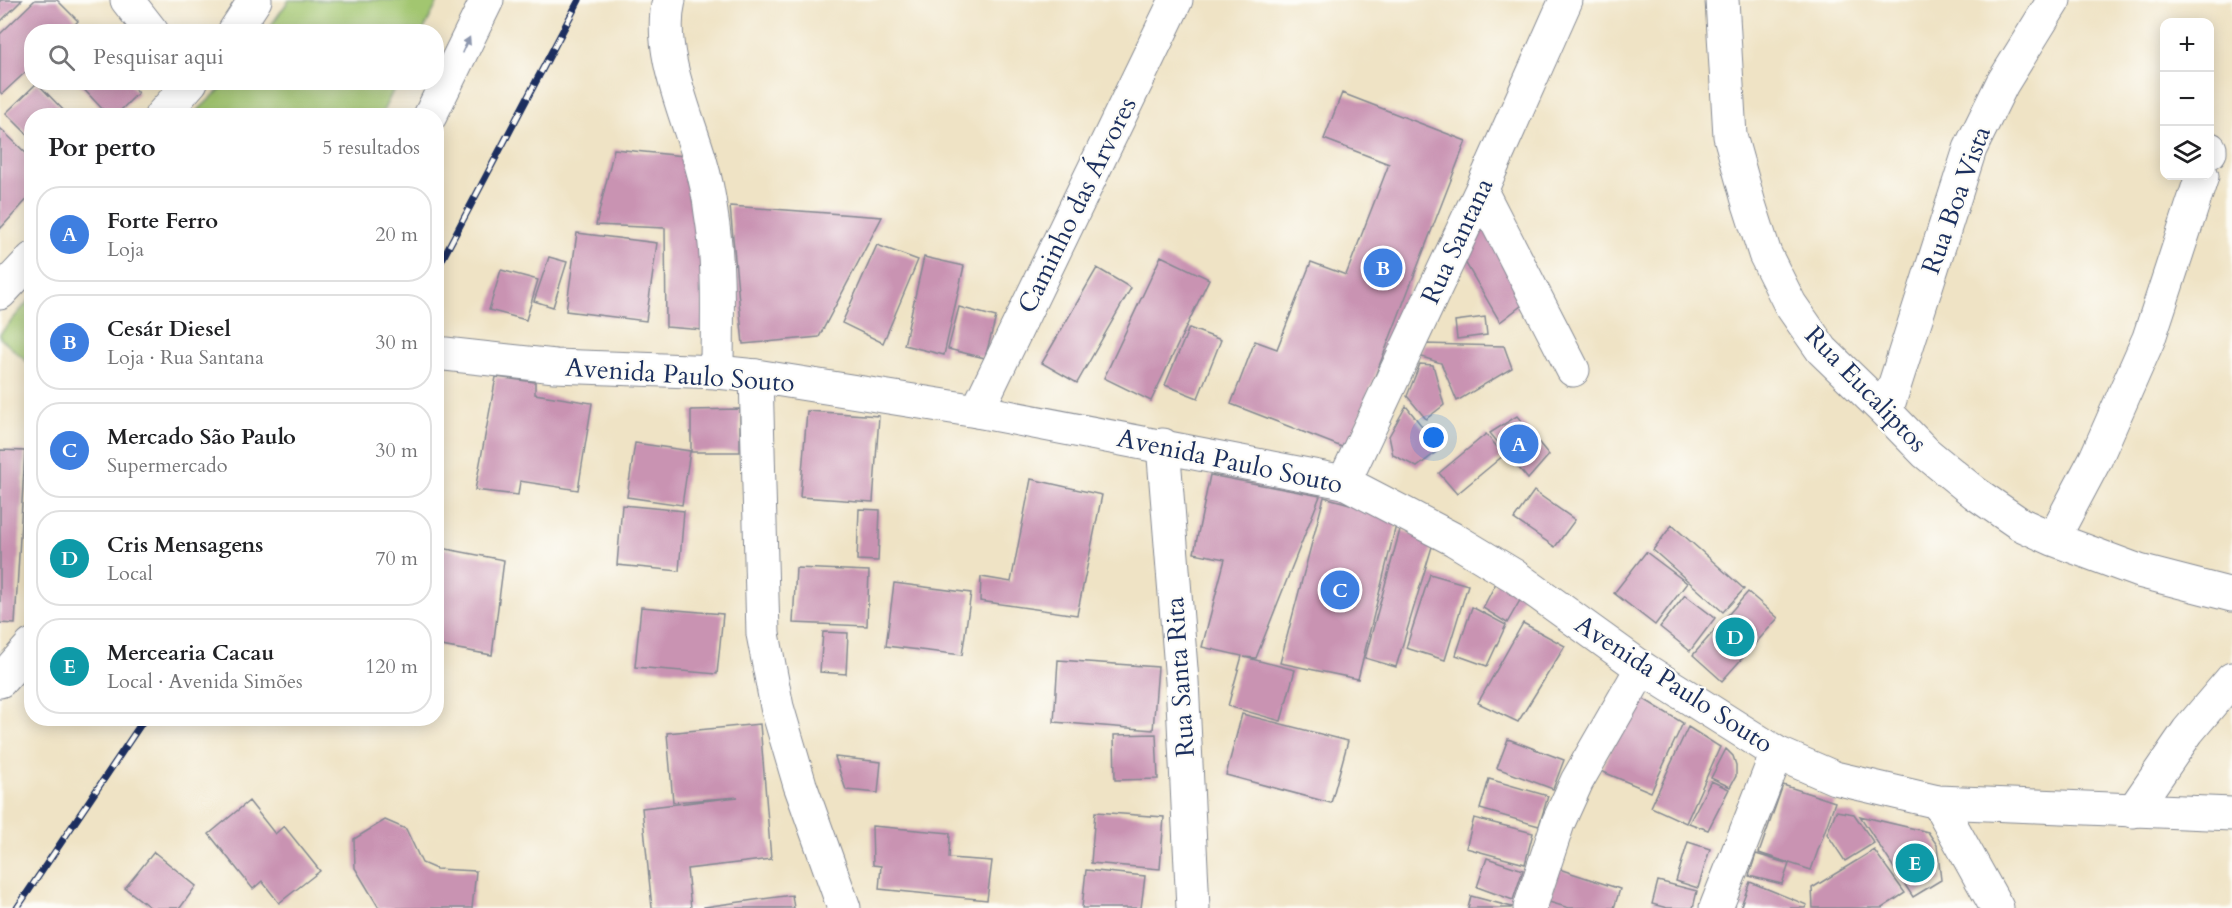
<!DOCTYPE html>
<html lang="pt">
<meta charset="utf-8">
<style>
:root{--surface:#fff;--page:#f2f2f2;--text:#202124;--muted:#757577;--line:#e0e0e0;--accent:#1a73e8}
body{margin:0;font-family:Cardo,serif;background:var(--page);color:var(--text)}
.controls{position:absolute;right:18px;top:18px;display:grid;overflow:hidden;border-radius:12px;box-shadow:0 3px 15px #0003}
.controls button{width:54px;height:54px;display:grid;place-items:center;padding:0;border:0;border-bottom:2px solid var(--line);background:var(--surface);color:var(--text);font:30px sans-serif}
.you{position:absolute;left:1434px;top:438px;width:21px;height:21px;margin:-15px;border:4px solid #fff;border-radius:50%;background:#1a73e8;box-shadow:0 0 0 9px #1a73e833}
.badge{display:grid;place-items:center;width:39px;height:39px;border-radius:50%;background:var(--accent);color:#fff;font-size:20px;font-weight:700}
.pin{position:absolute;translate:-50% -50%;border:3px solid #fff;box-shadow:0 2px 6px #0006}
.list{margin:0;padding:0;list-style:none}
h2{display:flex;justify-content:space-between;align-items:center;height:78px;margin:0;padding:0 24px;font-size:26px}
h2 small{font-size:20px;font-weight:400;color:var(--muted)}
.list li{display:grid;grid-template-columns:39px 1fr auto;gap:18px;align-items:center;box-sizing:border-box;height:96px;margin:0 12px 12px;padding:0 12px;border:2px solid var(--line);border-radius:24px}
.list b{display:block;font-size:22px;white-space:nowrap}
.list p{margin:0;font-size:20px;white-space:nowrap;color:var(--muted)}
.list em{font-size:20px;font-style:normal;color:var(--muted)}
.icon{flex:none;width:33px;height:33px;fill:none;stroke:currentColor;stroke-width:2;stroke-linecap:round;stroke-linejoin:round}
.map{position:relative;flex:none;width:2232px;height:908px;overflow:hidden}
.search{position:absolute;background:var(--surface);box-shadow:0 3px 15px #0003;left:24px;top:24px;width:420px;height:66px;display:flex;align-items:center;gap:15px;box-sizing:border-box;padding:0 21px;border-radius:24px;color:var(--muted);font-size:22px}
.panel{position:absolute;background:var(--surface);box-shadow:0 3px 15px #0003;left:24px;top:108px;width:420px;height:618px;border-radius:24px}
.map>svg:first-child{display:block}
.green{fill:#a2c670;stroke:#5e7a67;stroke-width:1.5}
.building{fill:#c993b2}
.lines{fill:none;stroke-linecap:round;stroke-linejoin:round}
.minor-casing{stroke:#858992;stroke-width:35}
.secondary-casing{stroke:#858992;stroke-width:35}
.minor{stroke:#fff;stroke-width:33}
.secondary{stroke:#fff;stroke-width:33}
.rail-casing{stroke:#1b2f5e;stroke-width:7}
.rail{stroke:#fdfcf7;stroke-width:4.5;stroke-dasharray:14;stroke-linecap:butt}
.oneway{fill:#8d97ae}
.labels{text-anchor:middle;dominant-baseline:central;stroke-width:4.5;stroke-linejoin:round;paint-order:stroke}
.street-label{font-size:26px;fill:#1b2f5e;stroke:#fdfcf7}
</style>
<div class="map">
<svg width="2232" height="908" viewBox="0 0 2232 908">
<rect width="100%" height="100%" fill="#fdfcf7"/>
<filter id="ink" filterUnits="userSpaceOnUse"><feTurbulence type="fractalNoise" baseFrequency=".0167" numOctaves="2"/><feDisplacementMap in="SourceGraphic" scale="12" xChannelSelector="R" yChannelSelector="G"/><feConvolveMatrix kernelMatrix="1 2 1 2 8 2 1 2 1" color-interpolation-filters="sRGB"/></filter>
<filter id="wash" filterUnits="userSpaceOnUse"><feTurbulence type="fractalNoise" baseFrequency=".008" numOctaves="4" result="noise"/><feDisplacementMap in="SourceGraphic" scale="24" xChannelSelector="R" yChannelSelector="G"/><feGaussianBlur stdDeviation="1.35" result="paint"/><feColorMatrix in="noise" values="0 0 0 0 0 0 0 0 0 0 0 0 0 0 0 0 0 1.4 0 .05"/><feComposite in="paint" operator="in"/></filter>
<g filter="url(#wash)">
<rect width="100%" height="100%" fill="#efe3c5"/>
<!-- green -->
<path class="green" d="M 289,0 L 439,0 L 423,31 L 267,31 Z
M 228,82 L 397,82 L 397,83 L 381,115 L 193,115 Z
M 31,298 L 31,365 L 0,338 L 0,334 Z"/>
<g id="blocks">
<!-- building -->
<path class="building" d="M 0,0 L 22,0 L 0,22 Z
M 35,0 L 57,0 L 78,21 L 68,32 L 32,32 L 32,66 L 2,94 L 0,92 L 0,34 Z
M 77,82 L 128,82 L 138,93 L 115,116 L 109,116 Z
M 37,83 L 69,116 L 32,116 L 32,139 L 6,113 Z
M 1342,93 L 1466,141 L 1347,449 L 1231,404 L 1255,341 L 1277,349 L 1311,262 L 1346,275 L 1389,164 L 1324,139 Z
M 0,128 L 32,159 L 32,194 L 0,229 Z
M 614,149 L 684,156 L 702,228 L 704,330 L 666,327 L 665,228 L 596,225 Z
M 730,206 L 882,217 L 819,337 L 743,344 Z
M 1482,220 L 1530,299 L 1500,322 L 1465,262 Z
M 577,233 L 657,243 L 646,321 L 566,311 Z
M 877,245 L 918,260 L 883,343 L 842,323 Z
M 1161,256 L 1209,279 L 1151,401 L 1104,378 Z
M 549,257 L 567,262 L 553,307 L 534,301 Z
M 924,257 L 964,266 L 944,355 L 904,345 Z
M 1097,268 L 1131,288 L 1077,383 L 1042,363 Z
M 501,270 L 538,280 L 526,320 L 489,310 Z
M 959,307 L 996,317 L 985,358 L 948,349 Z
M 1485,317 L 1487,335 L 1457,339 L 1455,321 Z
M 1189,328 L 1221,340 L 1198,398 L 1165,385 Z
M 1424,344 L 1504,346 L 1512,368 L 1457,401 L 1441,363 L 1419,356 Z
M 1420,364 L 1433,365 L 1444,405 L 1426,419 L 1407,396 Z
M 496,377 L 535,382 L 535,394 L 592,403 L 578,490 L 520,481 L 518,495 L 475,490 Z
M 1406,406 L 1440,449 L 1417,467 L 1393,455 L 1389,436 Z
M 740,409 L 740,452 L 691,452 L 691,410 Z
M 807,411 L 879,416 L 873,502 L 800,497 Z
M 1517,416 L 1549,455 L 1528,479 L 1490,433 Z
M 1486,434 L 1504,455 L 1457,494 L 1439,473 Z
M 635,443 L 690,451 L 682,505 L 627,497 Z
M 0,450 L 25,451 L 15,624 L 0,623 Z
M 1210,475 L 1320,496 L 1256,658 L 1244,657 L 1295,670 L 1281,721 L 1228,706 L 1242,656 L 1202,647 L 1225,559 L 1194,553 Z
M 1031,479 L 1102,495 L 1077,615 L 980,601 L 981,577 L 1011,582 Z
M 1534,491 L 1575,520 L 1555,547 L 1514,519 Z
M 1324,497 L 1398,517 L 1358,679 L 1280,663 Z
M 622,505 L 684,511 L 679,571 L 617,565 Z
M 859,509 L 880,510 L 878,561 L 857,560 Z
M 1672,525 L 1744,589 L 1723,612 L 1653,550 Z
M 1400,530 L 1434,540 L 1396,667 L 1365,658 Z
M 436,547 L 504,560 L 492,655 L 436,645 Z
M 1646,552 L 1687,583 L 1655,625 L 1614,593 Z
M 796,568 L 869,571 L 867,626 L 793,623 Z
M 1430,574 L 1468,585 L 1445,660 L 1406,648 Z
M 1497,581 L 1523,595 L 1507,623 L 1483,608 Z
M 894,583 L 971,593 L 962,655 L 886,646 Z
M 1748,592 L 1778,618 L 1722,681 L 1693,655 Z
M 1685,595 L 1715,618 L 1690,651 L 1660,627 Z
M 641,607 L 723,614 L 717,674 L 635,667 Z
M 1472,607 L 1506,625 L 1487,666 L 1456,655 Z
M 1523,623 L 1565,646 L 1518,722 L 1478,703 Z
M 823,632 L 848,633 L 846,674 L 820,672 Z
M 1058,660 L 1158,667 L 1153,730 L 1054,722 Z
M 1637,695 L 1683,723 L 1651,792 L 1601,771 Z
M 1242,714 L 1348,741 L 1331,803 L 1226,775 Z
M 760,724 L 771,859 L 687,869 L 691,908 L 652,908 L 642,808 L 738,797 L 673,802 L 667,733 Z
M 1688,727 L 1720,747 L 1686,823 L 1651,807 Z
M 1156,734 L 1158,779 L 1115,780 L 1114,735 Z
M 1508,739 L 1564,760 L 1553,789 L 1497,768 Z
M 1726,749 L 1733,756 L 1736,765 L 1736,776 L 1730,787 L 1711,778 Z
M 835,757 L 881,762 L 878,793 L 846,790 Z
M 1489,779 L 1548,796 L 1539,826 L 1480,809 Z
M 1711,781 L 1729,789 L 1708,830 L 1689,823 Z
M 1783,785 L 1835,802 L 1811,870 L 1759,853 Z
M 249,801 L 275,834 L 284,826 L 320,871 L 279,903 L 262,881 L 253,889 L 209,834 Z
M 1836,811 L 1854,814 L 1874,843 L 1845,861 L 1827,834 Z
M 1095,812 L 1164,817 L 1160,869 L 1091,863 Z
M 1860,816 L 1928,832 L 1937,845 L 1941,880 L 1913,897 Z
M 1474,818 L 1533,833 L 1525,864 L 1466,848 Z
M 385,820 L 406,829 L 422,863 L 436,869 L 476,871 L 472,908 L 379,908 L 355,868 L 354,839 Z
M 872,826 L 950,833 L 949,858 L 992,861 L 987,900 L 879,889 L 881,866 L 873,865 Z
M 1688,842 L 1710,849 L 1698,888 L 1676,881 Z
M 1874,850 L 1905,893 L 1882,908 L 1813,908 L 1812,888 Z
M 154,852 L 196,886 L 180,908 L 151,908 L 125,888 Z
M 1756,854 L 1789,864 L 1782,884 L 1749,876 Z
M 1487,858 L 1523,870 L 1513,900 L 1477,887 Z
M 1559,869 L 1620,889 L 1614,908 L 1569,908 L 1549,902 Z
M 1086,870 L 1145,876 L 1141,908 L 1082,908 Z
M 1658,881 L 1697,891 L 1693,908 L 1667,908 L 1652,904 Z
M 1750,882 L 1807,905 L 1805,908 L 1740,908 Z
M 792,895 L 794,908 L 704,908 L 704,907 Z
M 1471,896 L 1512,907 L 1511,908 L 1468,908 Z"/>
</g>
</g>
<g filter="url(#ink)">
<use href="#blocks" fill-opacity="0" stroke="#858992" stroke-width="1.5"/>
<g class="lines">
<!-- minor casing -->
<g class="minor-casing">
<path id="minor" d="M 127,0 L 152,32
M 669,0 C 657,50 686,112 700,160 C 705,177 709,195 711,213 C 720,266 717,319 717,372
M 1722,0 L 1730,136 L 1749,204 L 1765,254 L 1790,304 L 1822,350 L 1886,412 L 1926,453 L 1975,493 L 2020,524 L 2053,539 L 2139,571 L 2232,595
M 2210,152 L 2210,149
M 1481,191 L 1573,370
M 756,376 L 763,634 L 777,707 L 800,785 L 844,908
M 977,411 L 1176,0
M 1886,412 L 1970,149 L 2002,84 L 2054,0
M 1163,445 L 1182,681 L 1193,908
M 1344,482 L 1481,191 L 1566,0
M 2053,539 L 2096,458 L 2149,338 L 2202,176
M 1938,802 L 1997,908
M 2133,811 L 2188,731 L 2232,679
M 1530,908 L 1558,823 L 1577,781 L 1642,668
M 1716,908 L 1777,753"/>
</g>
<!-- secondary casing -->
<g class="secondary-casing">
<path id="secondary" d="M 234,32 L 255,0
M 161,116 L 191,82
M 430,116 L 487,0
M 0,293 L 32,259
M 436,353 L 555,366 L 717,372 L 756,376 L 977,411 L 1344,482 L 1455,540 L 1513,575 L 1642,668 L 1777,753 L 1835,778 L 1938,802 L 2232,814
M 0,681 L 32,645"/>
</g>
<!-- minor -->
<use href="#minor" class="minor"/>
<!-- secondary -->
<use href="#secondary" class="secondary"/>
<!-- rail casing -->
<g class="rail-casing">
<path id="rail" d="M 436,271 L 579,0
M 17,908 L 145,718"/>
</g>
<!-- rail -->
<use href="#rail" class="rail"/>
</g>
<!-- one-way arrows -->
<defs><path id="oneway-solid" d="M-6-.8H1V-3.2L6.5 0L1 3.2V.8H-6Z" transform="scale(1.5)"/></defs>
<use class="oneway" href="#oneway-solid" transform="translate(466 45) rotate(-65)"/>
</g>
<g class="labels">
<!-- street labels -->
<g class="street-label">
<text transform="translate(1956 200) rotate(-70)">Rua Boa Vista</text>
<text transform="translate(1077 205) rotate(-64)">Caminho das Árvores</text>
<text transform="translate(1457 241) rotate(-65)">Rua Santana</text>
<text transform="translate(680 375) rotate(4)">Avenida Paulo Souto</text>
<text transform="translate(1866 389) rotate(46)">Rua Eucaliptos</text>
<text transform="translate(1230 461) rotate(12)">Avenida Paulo Souto</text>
<text transform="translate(1180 677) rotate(-94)">Rua Santa Rita</text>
<text transform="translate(1674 684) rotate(33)">Avenida Paulo Souto</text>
</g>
</g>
</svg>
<div class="controls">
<button>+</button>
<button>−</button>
<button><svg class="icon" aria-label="layers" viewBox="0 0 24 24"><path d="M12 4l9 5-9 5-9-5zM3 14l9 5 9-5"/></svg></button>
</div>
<div class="you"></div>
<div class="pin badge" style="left:1519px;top:444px;background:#3f7fe0">A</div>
<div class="pin badge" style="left:1383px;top:268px;background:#3f7fe0">B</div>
<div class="pin badge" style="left:1340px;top:590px;background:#3f7fe0">C</div>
<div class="pin badge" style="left:1735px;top:637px;background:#0f9aa8">D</div>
<div class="pin badge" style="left:1915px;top:863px;background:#0f9aa8">E</div>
<div class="search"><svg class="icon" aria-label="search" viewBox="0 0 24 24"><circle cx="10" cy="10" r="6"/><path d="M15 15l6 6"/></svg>Pesquisar aqui</div>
<section class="panel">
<h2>Por perto<small>5 resultados</small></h2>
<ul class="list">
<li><span class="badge" style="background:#3f7fe0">A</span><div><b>Forte Ferro</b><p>Loja</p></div><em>20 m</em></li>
<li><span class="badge" style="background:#3f7fe0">B</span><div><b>Cesár Diesel</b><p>Loja · Rua Santana</p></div><em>30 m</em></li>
<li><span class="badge" style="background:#3f7fe0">C</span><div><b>Mercado São Paulo</b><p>Supermercado</p></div><em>30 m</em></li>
<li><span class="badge" style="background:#0f9aa8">D</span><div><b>Cris Mensagens</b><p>Local</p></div><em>70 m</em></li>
<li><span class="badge" style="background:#0f9aa8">E</span><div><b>Mercearia Cacau</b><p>Local · Avenida Simões</p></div><em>120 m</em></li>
</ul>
</section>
</div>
